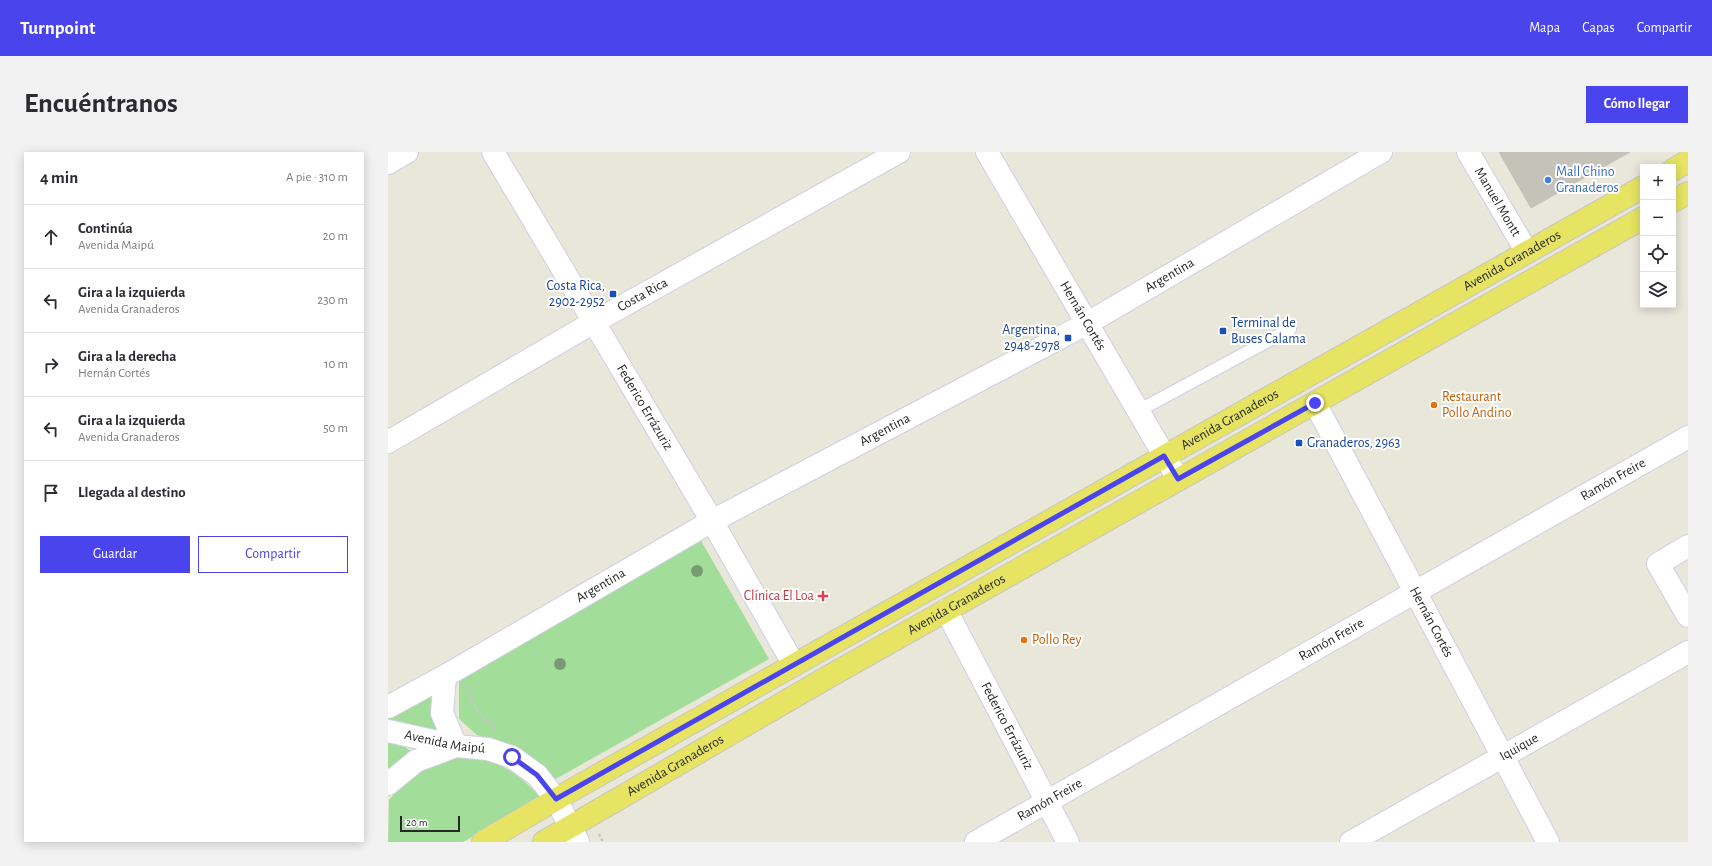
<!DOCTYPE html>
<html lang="es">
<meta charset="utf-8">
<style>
:root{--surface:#fff;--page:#f2f2f3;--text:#2b2b33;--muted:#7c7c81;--line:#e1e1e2;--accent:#4944ec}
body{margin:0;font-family:"Alegreya Sans",sans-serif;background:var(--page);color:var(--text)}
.controls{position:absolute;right:12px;top:12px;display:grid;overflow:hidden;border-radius:0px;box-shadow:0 2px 10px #0003}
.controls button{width:36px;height:36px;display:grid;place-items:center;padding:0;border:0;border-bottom:1px solid var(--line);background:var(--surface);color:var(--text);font:20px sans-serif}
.scale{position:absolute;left:12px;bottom:10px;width:60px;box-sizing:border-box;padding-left:4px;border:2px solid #282828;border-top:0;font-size:11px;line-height:14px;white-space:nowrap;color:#282828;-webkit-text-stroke:3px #fff;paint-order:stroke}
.stop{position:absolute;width:12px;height:12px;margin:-9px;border:3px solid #4944ec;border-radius:50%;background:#fff}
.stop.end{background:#4944ec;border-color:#fff;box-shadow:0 1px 4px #0008}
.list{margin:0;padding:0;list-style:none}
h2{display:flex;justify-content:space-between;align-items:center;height:52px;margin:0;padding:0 16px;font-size:17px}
h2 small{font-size:13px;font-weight:400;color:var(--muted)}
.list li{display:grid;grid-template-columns:26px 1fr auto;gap:12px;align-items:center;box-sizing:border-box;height:64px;padding:0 16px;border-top:1px solid var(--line)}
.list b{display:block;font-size:15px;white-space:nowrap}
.list p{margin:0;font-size:13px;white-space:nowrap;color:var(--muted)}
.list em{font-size:13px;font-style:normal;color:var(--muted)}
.actions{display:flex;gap:8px;padding:12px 16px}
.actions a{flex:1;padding:9px 0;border:1px solid var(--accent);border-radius:0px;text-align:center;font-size:14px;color:var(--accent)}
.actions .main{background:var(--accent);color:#fff}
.icon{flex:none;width:22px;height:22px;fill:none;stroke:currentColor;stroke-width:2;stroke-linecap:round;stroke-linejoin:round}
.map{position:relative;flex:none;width:1300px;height:690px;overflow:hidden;border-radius:0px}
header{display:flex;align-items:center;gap:24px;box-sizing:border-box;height:56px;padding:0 20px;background:var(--accent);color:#fff}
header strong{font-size:19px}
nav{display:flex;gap:22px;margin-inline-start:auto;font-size:14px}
.intro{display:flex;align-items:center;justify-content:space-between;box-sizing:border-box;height:96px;padding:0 24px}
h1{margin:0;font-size:28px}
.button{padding:10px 18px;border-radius:0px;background:var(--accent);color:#fff;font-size:14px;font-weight:700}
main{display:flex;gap:24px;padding:0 24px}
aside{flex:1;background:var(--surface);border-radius:0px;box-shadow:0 2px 10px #0003}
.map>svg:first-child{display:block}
.green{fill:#a2dd9a}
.building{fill:#c5c2ba;stroke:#c4c2b4}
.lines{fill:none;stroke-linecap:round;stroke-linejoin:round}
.service-casing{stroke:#d0cfe0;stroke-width:14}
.minor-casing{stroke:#d0cfe0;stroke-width:24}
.secondary-casing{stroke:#d0cfe0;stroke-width:24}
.primary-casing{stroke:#c7c7c7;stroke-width:24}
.path{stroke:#c7c7c7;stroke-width:2.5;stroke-dasharray:3 2;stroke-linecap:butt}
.service{stroke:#fff;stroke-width:12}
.minor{stroke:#fff;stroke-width:22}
.secondary{stroke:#fff;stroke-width:22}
.primary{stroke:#e6e462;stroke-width:22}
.tree{fill:#799b73}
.route{stroke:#4944ec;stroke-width:5}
.shop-dot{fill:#3f7fe0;stroke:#fff;stroke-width:1.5}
.transit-dot{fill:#1a4fb4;stroke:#fff;stroke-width:1.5}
.food-dot{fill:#e8710a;stroke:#fff;stroke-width:1.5}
.health-dot{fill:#e0444e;stroke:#fff;stroke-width:1.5}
.labels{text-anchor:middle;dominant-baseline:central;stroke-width:4;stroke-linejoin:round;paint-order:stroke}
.shop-label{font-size:14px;fill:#366cbe;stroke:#fff;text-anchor:start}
.street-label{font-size:14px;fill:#282828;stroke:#fff}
.transit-label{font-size:14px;fill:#164399;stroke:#fff;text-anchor:end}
.food-label{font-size:14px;fill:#c56008;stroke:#fff;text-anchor:start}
.health-label{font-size:14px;fill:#be3a42;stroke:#fff;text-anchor:end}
</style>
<header>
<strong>Turnpoint</strong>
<nav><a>Mapa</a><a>Capas</a><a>Compartir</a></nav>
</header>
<div class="intro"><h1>Encuéntranos</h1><a class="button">Cómo llegar</a></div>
<main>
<aside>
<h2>4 min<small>A pie · 310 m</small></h2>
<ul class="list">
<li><svg class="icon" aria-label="ahead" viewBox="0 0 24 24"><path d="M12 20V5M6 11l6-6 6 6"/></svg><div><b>Continúa</b><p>Avenida Maipú</p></div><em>20 m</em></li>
<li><svg class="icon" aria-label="left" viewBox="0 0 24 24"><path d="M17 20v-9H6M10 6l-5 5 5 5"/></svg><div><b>Gira a la izquierda</b><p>Avenida Granaderos</p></div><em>230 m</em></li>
<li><svg class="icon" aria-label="right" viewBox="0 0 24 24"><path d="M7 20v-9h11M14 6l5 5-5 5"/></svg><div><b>Gira a la derecha</b><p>Hernán Cortés</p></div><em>10 m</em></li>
<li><svg class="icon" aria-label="left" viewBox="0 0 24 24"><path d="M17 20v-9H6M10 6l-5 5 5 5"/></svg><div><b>Gira a la izquierda</b><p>Avenida Granaderos</p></div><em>50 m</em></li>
<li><svg class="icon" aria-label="arrive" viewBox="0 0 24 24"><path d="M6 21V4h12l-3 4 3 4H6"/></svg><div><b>Llegada al destino</b></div></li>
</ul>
<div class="actions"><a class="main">Guardar</a><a>Compartir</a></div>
</aside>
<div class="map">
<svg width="1300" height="690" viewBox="0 0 1300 690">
<rect width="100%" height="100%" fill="#e9e6da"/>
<!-- green -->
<path class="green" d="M 312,387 L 381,507 L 164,629 L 112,590 L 89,583 L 71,567 L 71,528 Z
M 48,540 L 56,583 L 0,573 L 0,562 Z
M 0,591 L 17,595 L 28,603 L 0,624 Z
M 73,603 C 111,609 126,617 153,646 L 75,690 L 0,690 L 1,648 L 16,630 L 46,612 Z"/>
<!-- building -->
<path class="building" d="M 1111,0 L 1242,0 L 1143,56 Z"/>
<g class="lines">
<!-- service casing -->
<g class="service-casing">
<path id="service" d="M 750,259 L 902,177"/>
</g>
<!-- minor casing -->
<g class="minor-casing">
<g id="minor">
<path id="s1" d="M 105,0 L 324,369 L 406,513"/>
<path id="s2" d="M 599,0 L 790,327"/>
<path id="s3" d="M 1080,0 L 1139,100"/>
<path d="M 0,11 L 19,0"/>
<path id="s4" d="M 927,251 L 1160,690"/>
<path id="s5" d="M 0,290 L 206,170 L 511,0"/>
<path d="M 1300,394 L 1270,412 L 1300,464"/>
<path id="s6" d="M 558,458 L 680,690"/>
<path id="s7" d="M 0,555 L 57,524 L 324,369 L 698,172 L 993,0"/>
<path id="s8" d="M 588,690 L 1300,285"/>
<path id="s9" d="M 963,690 L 1300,500"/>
</g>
</g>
<!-- secondary casing -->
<g class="secondary-casing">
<g id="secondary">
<path d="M 57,524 L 54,561 L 68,594"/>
<path id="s10" d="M 0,579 L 68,594 L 100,597 L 124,605 L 149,623 L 168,647 L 190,690"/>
<path d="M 0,632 L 28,609 L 68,594"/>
</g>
</g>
<!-- primary casing -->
<g class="primary-casing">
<g id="primary">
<path d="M 1285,18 L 1300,9"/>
<path d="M 1285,49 L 1300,41"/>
<path id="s11" d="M 95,690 L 184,638 L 1255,35"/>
<path id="s12" d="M 156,690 L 440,525 L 1255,66"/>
</g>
</g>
<!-- path -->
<path class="path" d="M 79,534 C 86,556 90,565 110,577
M 211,682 L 215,690"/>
<!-- service -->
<use href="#service" class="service"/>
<!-- minor -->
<use href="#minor" class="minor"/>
<!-- secondary -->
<use href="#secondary" class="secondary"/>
<!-- primary -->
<use href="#primary" class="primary"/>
</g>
<!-- trees -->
<g class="tree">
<circle cx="309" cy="419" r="6"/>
<circle cx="172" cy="512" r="6"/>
</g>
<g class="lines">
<!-- route -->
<path class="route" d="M 124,605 L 149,623 L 168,647 L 776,304 L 790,327 L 927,251"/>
</g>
<!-- markers -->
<circle class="shop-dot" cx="1160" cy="28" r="4"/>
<g class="transit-dot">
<rect x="221" y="138" width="8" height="8" rx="2"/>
<rect x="831" y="175" width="8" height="8" rx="2"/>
<rect x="676" y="182" width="8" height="8" rx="2"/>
<rect x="907" y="287" width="8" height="8" rx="2"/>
</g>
<g class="food-dot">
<circle cx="1046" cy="253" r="4"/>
<circle cx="636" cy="488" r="4"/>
</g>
<path class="health-dot" d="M433 438h4v4h4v4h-4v4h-4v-4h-4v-4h4z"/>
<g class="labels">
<!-- shop labels -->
<g class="shop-label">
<text x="1168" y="20">Mall Chino<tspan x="1168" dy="16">Granaderos</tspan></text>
</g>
<!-- street labels -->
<g class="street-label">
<text stroke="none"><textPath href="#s3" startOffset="58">Manuel Montt</textPath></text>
<text stroke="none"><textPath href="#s11" startOffset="1182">Avenida Granaderos</textPath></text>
<text stroke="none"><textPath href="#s7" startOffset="893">Argentina</textPath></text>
<text stroke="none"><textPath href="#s5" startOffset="294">Costa Rica</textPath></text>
<text stroke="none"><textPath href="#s2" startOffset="190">Hernán Cortés</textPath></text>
<text stroke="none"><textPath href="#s1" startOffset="297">Federico Errázuriz</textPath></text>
<text stroke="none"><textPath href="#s11" startOffset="858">Avenida Granaderos</textPath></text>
<text stroke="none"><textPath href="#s7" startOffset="569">Argentina</textPath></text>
<text stroke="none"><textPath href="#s8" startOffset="733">Ramón Freire</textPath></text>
<text stroke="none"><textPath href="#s7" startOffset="245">Argentina</textPath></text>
<text stroke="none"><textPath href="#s12" startOffset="476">Avenida Granaderos</textPath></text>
<text stroke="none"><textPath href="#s4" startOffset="248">Hernán Cortés</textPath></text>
<text stroke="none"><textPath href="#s8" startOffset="409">Ramón Freire</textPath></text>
<text stroke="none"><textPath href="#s6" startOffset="131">Federico Errázuriz</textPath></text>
<text stroke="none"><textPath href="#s10" startOffset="58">Avenida Maipú</textPath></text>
<text stroke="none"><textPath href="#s9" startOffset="193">Iquique</textPath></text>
<text stroke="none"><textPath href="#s12" startOffset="152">Avenida Granaderos</textPath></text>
<text stroke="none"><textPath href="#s8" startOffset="85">Ramón Freire</textPath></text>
</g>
<!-- transit labels -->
<g class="transit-label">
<text x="217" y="134">Costa Rica,<tspan x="217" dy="16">2902-2952</tspan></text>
<text x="843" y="171" text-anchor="start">Terminal de<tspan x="843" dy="16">Buses Calama</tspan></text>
<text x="672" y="178">Argentina,<tspan x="672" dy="16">2948-2978</tspan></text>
<text x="919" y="291" text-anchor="start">Granaderos, 2963</text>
</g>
<!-- food labels -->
<g class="food-label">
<text x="1054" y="245">Restaurant<tspan x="1054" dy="16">Pollo Andino</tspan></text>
<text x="644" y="488">Pollo Rey</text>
</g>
<!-- health labels -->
<g class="health-label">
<text x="426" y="444">Clínica El Loa</text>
</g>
</g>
</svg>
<div class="controls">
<button>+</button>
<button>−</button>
<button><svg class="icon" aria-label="locate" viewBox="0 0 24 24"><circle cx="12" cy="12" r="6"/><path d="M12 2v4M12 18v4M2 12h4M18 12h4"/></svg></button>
<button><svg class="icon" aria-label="layers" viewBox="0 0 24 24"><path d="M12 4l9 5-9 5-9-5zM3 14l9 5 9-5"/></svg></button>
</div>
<div class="scale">20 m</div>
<div class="stop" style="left:124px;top:605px"></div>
<div class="stop end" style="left:927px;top:251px"></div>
</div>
</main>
